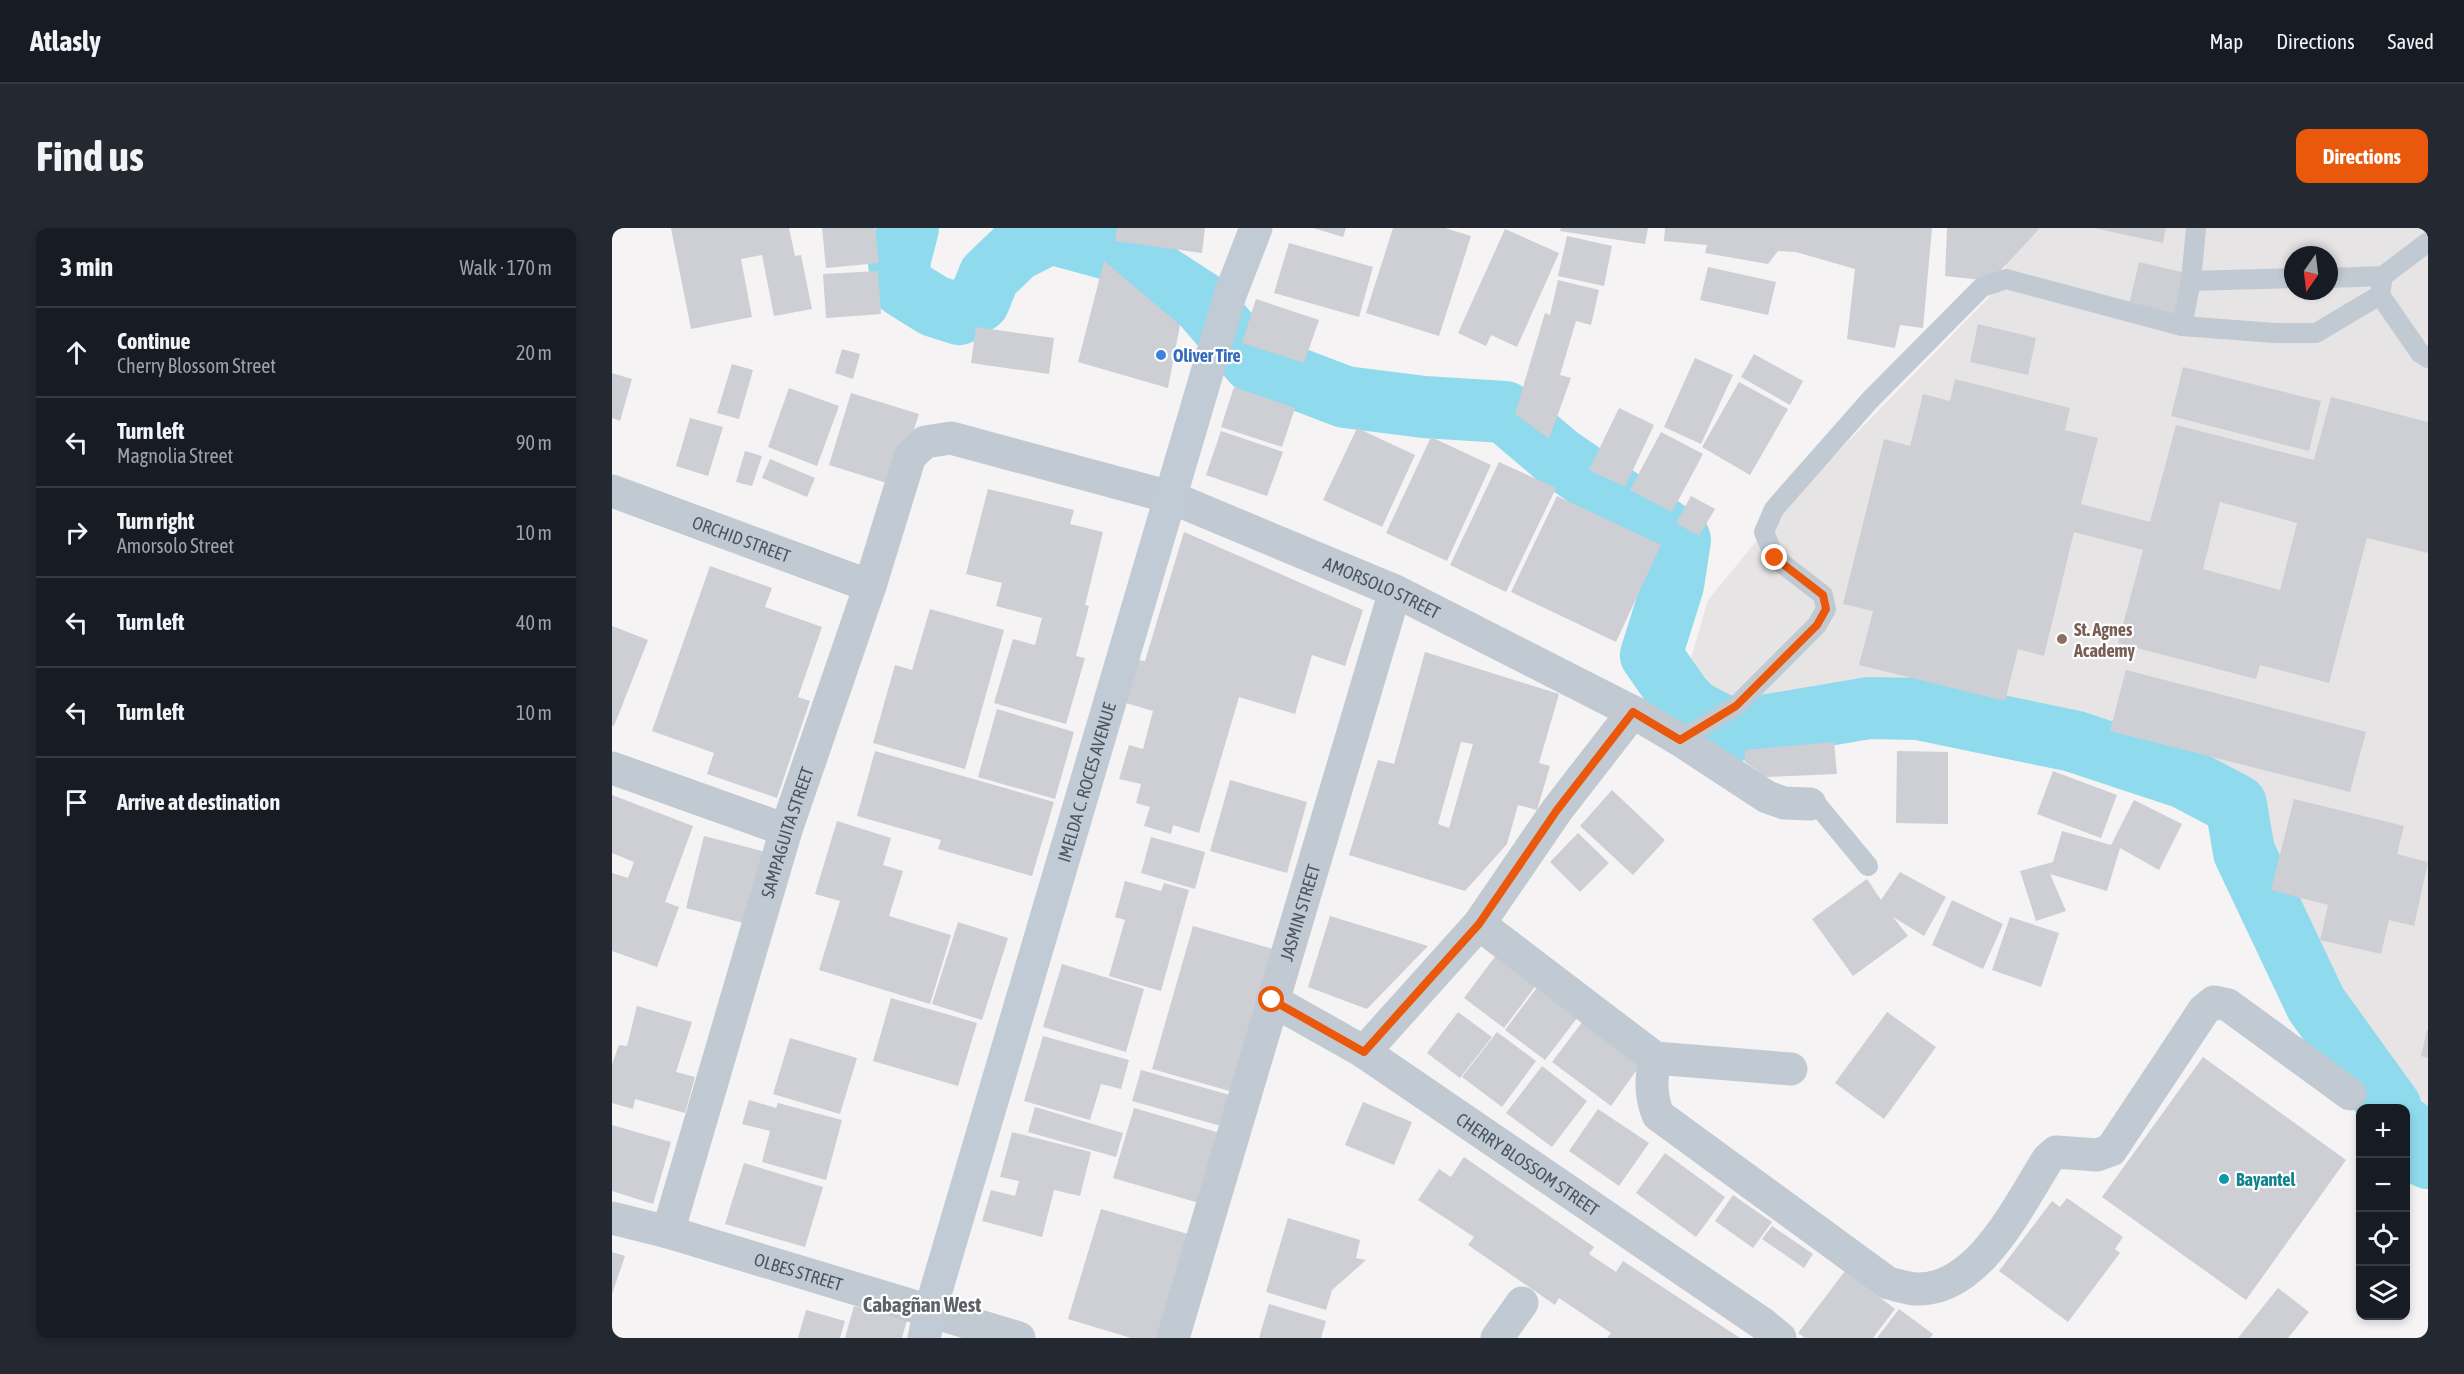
<!DOCTYPE html>
<meta charset="utf-8">
<style>
:root{--surface:#171b24;--page:#242831;--text:#f1f3f6;--muted:#9ea1a6;--line:#363941;--accent:#ea580c}
body{margin:0;font-family:"Asap Condensed",sans-serif;background:var(--page);color:var(--text)}
.controls{position:absolute;right:18px;bottom:18px;display:grid;overflow:hidden;border-radius:12px;box-shadow:0 3px 9px #0003}
.controls button{width:54px;height:54px;display:grid;place-items:center;padding:0;border:0;border-bottom:2px solid var(--line);background:var(--surface);color:var(--text);font:30px sans-serif}
.compass{position:absolute;left:1672px;top:18px;width:54px;height:54px;border-radius:50%;background:var(--surface);box-shadow:0 3px 9px #0003;rotate:194deg}
.stop{position:absolute;width:18px;height:18px;margin:-14px;border:4px solid #ea580c;border-radius:50%;background:#fff}
.stop.end{background:#ea580c;border-color:#fff;box-shadow:0 2px 6px #0008}
.list{margin:0;padding:0;list-style:none}
h2{display:flex;justify-content:space-between;align-items:center;height:78px;margin:0;padding:0 24px;font-size:26px}
h2 small{font-size:20px;font-weight:400;color:var(--muted)}
.list li{display:grid;grid-template-columns:39px 1fr auto;gap:18px;align-items:center;box-sizing:border-box;height:90px;padding:0 24px;border-top:2px solid var(--line)}
.list b{display:block;font-size:22px;white-space:nowrap}
.list p{margin:0;font-size:20px;white-space:nowrap;color:var(--muted)}
.list em{font-size:20px;font-style:normal;color:var(--muted)}
.icon{flex:none;width:33px;height:33px;fill:none;stroke:currentColor;stroke-width:2;stroke-linecap:round;stroke-linejoin:round}
.map{position:relative;flex:none;width:1816px;height:1110px;overflow:hidden;border-radius:12px}
header{display:flex;align-items:center;gap:36px;box-sizing:border-box;height:84px;padding:0 30px;background:var(--surface);border-bottom:2px solid var(--line)}
header strong{font-size:28px}
nav{display:flex;gap:33px;margin-inline-start:auto;font-size:21px}
.intro{display:flex;align-items:center;justify-content:space-between;box-sizing:border-box;height:144px;padding:0 36px}
h1{margin:0;font-size:42px}
.button{padding:15px 27px;border-radius:12px;background:var(--accent);color:#fff;font-size:21px;font-weight:700}
main{display:flex;gap:36px;padding:0 36px}
aside{flex:1;background:var(--surface);border-radius:12px;box-shadow:0 3px 9px #0003}
.map>svg:first-child{display:block}
.education{fill:#e6e4e5;fill-rule:evenodd}
.lines{fill:none;stroke-linecap:round;stroke-linejoin:round}
.river{stroke:#90daee;stroke-width:62}
.building{fill:#cdcfd5;fill-rule:evenodd}
.service{stroke:#c1cad2;stroke-width:20}
.minor{stroke:#c1cad2;stroke-width:33}
.secondary{stroke:#c1cbd6;stroke-width:33}
.route{stroke:#ea580c;stroke-width:8}
.shop-dot{fill:#3f7fe0;stroke:#fff;stroke-width:2}
.education-dot{fill:#8d6e63;stroke:#fff;stroke-width:2}
.culture-dot{fill:#0f9aa8;stroke:#fff;stroke-width:2}
.labels{text-anchor:middle;dominant-baseline:central;stroke-width:4.5;stroke-linejoin:round;paint-order:stroke}
.shop-label{font-size:18px;font-weight:bold;fill:#366cbe;stroke:#fff;text-anchor:start}
.street-label{font-size:18px;fill:#4a5661;stroke:#fff}
.education-label{font-size:18px;font-weight:bold;fill:#785e54;stroke:#fff;text-anchor:start}
.culture-label{font-size:18px;font-weight:bold;fill:#0d838f;stroke:#fff;text-anchor:start}
.quarter-label{font-size:21px;font-weight:bold;fill:#5f6368;stroke:#fff}
</style>
<header>
<strong>Atlasly</strong>
<nav><a>Map</a><a>Directions</a><a>Saved</a></nav>
</header>
<div class="intro"><h1>Find us</h1><a class="button">Directions</a></div>
<main>
<aside>
<h2>3 min<small>Walk · 170 m</small></h2>
<ul class="list">
<li><svg class="icon" aria-label="ahead" viewBox="0 0 24 24"><path d="M12 20V5M6 11l6-6 6 6"/></svg><div><b>Continue</b><p>Cherry Blossom Street</p></div><em>20 m</em></li>
<li><svg class="icon" aria-label="left" viewBox="0 0 24 24"><path d="M17 20v-9H6M10 6l-5 5 5 5"/></svg><div><b>Turn left</b><p>Magnolia Street</p></div><em>90 m</em></li>
<li><svg class="icon" aria-label="right" viewBox="0 0 24 24"><path d="M7 20v-9h11M14 6l5 5-5 5"/></svg><div><b>Turn right</b><p>Amorsolo Street</p></div><em>10 m</em></li>
<li><svg class="icon" aria-label="left" viewBox="0 0 24 24"><path d="M17 20v-9H6M10 6l-5 5 5 5"/></svg><div><b>Turn left</b></div><em>40 m</em></li>
<li><svg class="icon" aria-label="left" viewBox="0 0 24 24"><path d="M17 20v-9H6M10 6l-5 5 5 5"/></svg><div><b>Turn left</b></div><em>10 m</em></li>
<li><svg class="icon" aria-label="arrive" viewBox="0 0 24 24"><path d="M6 21V4h12l-3 4 3 4H6"/></svg><div><b>Arrive at destination</b></div></li>
</ul>
</aside>
<div class="map">
<svg width="1816" height="1110" viewBox="0 0 1816 1110">
<rect width="100%" height="100%" fill="#f5f3f3"/>
<!-- education -->
<path class="education" d="M 1404,0 L 1816,0 L 1816,879 L 1772,828 L 1662,681 L 1659,662 L 1633,576 L 1557,540 L 1438,491 L 1277,467 L 1131,484 L 1073,451 L 1096,372 L 1175,276 L 1389,57 ZM 1681,27 L 1717,27 L 1717,63 L 1681,63 Z"/>
<g class="lines">
<!-- river -->
<path class="river" d="M 296,0 L 287,35 L 290,58 L 322,78 L 347,86 L 367,73 L 377,48 L 403,23 L 438,5 L 515,26 L 589,74 L 641,134 L 733,169 L 812,179 L 893,184 L 946,229 L 1068,312 L 1061,357 L 1039,427 L 1069,470 L 1082,483 L 1121,503 L 1257,480 L 1306,481 L 1461,513 L 1573,550 L 1624,577 L 1632,624 L 1704,776 L 1779,880
M 1794,900 L 1816,930"/>
</g>
<!-- building -->
<path class="building" d="M 59,0 L 177,0 L 183,28 L 189,27 L 200,81 L 162,88 L 150,27 L 129,31 L 140,89 L 79,101 Z
M 210,0 L 263,0 L 267,35 L 214,40 Z
M 505,0 L 593,0 L 590,25 L 503,13 Z
M 701,0 L 734,0 L 731,9 Z
M 781,0 L 833,0 L 859,8 L 827,108 L 754,85 Z
M 949,0 L 1036,0 L 1033,16 L 948,3 Z
M 1053,0 L 1320,0 L 1311,100 L 1288,97 L 1283,120 L 1235,111 L 1243,41 L 1184,24 L 1166,23 L 1156,36 L 1093,25 L 1095,17 L 1052,13 Z
M 1335,0 L 1428,0 L 1379,53 L 1333,48 Z
M 1482,0 L 1554,0 L 1551,15 Z
M 893,1 L 947,25 L 905,119 L 879,107 L 874,118 L 846,105 Z
M 955,8 L 1000,18 L 992,58 L 946,48 Z
M 677,15 L 761,39 L 747,89 L 662,65 Z
M 492,33 L 568,97 L 556,160 L 466,134 Z
M 1527,34 L 1574,45 L 1564,88 L 1517,77 Z
M 1096,39 L 1164,54 L 1156,87 L 1088,72 Z
M 266,43 L 269,86 L 214,90 L 211,46 Z
M 946,52 L 987,62 L 979,97 L 964,93 L 948,147 L 959,150 L 937,211 L 903,186 L 933,85 L 938,87 Z
M 644,71 L 707,92 L 692,135 L 630,115 Z
M 1366,96 L 1424,110 L 1416,147 L 1358,134 Z
M 364,99 L 442,110 L 437,146 L 359,135 Z
M 230,121 L 248,126 L 241,151 L 223,145 Z
M 1142,126 L 1191,153 L 1178,177 L 1129,149 Z
M 1083,130 L 1121,147 L 1089,216 L 1052,199 Z
M 120,136 L 141,142 L 127,191 L 105,185 Z
M 1571,139 L 1709,173 L 1697,223 L 1559,188 Z
M 0,145 L 20,151 L 8,193 L 0,190 Z
M 1343,151 L 1458,180 L 1453,202 L 1486,210 L 1469,276 L 1538,294 L 1564,197 L 1702,232 L 1719,169 L 1816,194 L 1816,325 L 1755,310 L 1717,455 L 1648,437 L 1644,451 L 1506,415 L 1531,322 L 1462,304 L 1432,428 L 1406,421 L 1393,473 L 1247,437 L 1261,383 L 1231,376 L 1272,211 L 1298,218 L 1311,166 L 1338,173 ZM 1608,274 L 1685,295 L 1668,362 L 1591,341 Z
M 1127,154 L 1176,181 L 1138,247 L 1090,219 Z
M 622,159 L 683,180 L 670,219 L 609,199 Z
M 177,160 L 227,178 L 205,238 L 156,219 Z
M 239,165 L 307,186 L 284,258 L 217,237 Z
M 1007,180 L 1042,197 L 1013,259 L 977,242 Z
M 78,190 L 111,199 L 96,248 L 64,238 Z
M 745,200 L 803,227 L 770,299 L 711,272 Z
M 609,203 L 671,224 L 655,268 L 594,247 Z
M 1049,204 L 1091,226 L 1060,284 L 1018,262 Z
M 819,209 L 879,237 L 835,333 L 774,305 Z
M 133,223 L 150,228 L 140,258 L 124,254 Z
M 158,231 L 203,250 L 195,269 L 150,250 Z
M 887,234 L 944,260 L 894,364 L 838,337 Z
M 376,261 L 462,282 L 458,296 L 491,304 L 473,377 L 477,378 L 464,428 L 473,430 L 454,496 L 382,475 L 401,411 L 423,417 L 430,390 L 384,378 L 390,355 L 354,346 Z
M 945,268 L 1049,317 L 1004,414 L 899,364 Z
M 1079,268 L 1103,281 L 1087,308 L 1064,295 Z
M 572,304 L 751,382 L 733,438 L 700,427 L 683,486 L 627,469 L 587,605 L 561,597 L 559,606 L 532,598 L 538,579 L 524,575 L 529,556 L 507,551 L 517,517 L 531,521 L 541,483 L 514,475 L 526,432 L 533,433 Z
M 98,338 L 160,360 L 153,379 L 210,399 L 186,469 L 198,473 L 165,570 L 95,546 L 102,525 L 40,503 Z
M 318,381 L 392,402 L 353,541 L 261,515 L 283,437 L 300,442 Z
M 0,398 L 36,412 L 2,498 L 0,497 Z
M 813,424 L 947,466 L 927,535 L 938,538 L 925,582 L 906,577 L 895,616 L 853,663 L 737,627 L 766,532 L 782,536 ZM 849,514 L 861,516 L 837,600 L 826,596 Z
M 1514,442 L 1754,504 L 1738,564 L 1498,503 Z
M 385,481 L 462,504 L 443,571 L 366,549 Z
M 1222,514 L 1225,546 L 1154,549 L 1133,534 L 1133,522 Z
M 263,523 L 442,574 L 420,648 L 326,621 L 329,612 L 245,588 Z
M 1285,523 L 1336,524 L 1336,596 L 1284,595 Z
M 1441,543 L 1505,567 L 1489,610 L 1425,586 Z
M 618,552 L 695,574 L 675,645 L 598,623 Z
M 1000,562 L 1053,612 L 1021,647 L 968,598 Z
M 0,567 L 81,598 L 53,674 L 67,679 L 45,739 L 0,723 L 0,645 L 16,650 L 22,634 L 0,625 Z
M 1682,571 L 1792,598 L 1785,626 L 1816,634 L 1802,698 L 1777,692 L 1769,726 L 1708,712 L 1716,677 L 1659,662 Z
M 1522,572 L 1570,596 L 1547,642 L 1508,620 L 1495,663 L 1438,646 L 1454,683 L 1424,693 L 1408,643 L 1441,634 L 1450,603 L 1499,617 Z
M 225,593 L 279,610 L 271,637 L 291,643 L 277,688 L 339,707 L 318,776 L 207,742 L 228,673 L 203,666 Z
M 966,605 L 997,635 L 968,664 L 938,634 Z
M 92,608 L 154,624 L 135,696 L 74,680 Z
M 539,609 L 593,624 L 583,661 L 529,645 Z
M 1288,644 L 1334,669 L 1312,708 L 1281,689 L 1296,708 L 1241,748 L 1200,691 L 1255,651 L 1269,672 Z
M 513,653 L 549,663 L 552,655 L 577,662 L 549,763 L 497,748 L 513,692 L 503,689 Z
M 1340,672 L 1391,696 L 1371,741 L 1320,717 Z
M 718,688 L 816,718 L 755,781 L 696,759 Z
M 1398,689 L 1447,705 L 1429,759 L 1380,742 Z
M 346,694 L 396,710 L 370,792 L 320,776 Z
M 581,698 L 668,723 L 628,866 L 540,841 Z
M 888,722 L 928,752 L 892,800 L 852,770 Z
M 450,736 L 532,761 L 514,824 L 431,799 Z
M 929,754 L 969,785 L 933,832 L 893,802 Z
M 279,770 L 365,795 L 346,858 L 261,833 Z
M 25,778 L 80,794 L 64,844 L 83,849 L 73,885 L 23,871 L 21,881 L 0,875 L 0,836 L 7,817 L 15,818 Z
M 846,784 L 880,809 L 848,850 L 815,825 Z
M 1275,784 L 1324,819 L 1272,891 L 1223,855 Z
M 971,793 L 1029,836 L 999,878 L 940,834 Z
M 1815,802 L 1816,802 L 1816,830 L 1809,828 Z
M 885,804 L 924,833 L 890,879 L 850,849 Z
M 431,808 L 517,832 L 509,861 L 489,856 L 478,892 L 412,873 Z
M 178,810 L 245,830 L 228,886 L 161,866 Z
M 1591,829 L 1734,932 L 1634,1072 L 1490,969 Z
M 930,838 L 975,873 L 940,919 L 894,885 Z
M 529,842 L 625,869 L 616,900 L 520,873 Z
M 137,872 L 164,880 L 166,875 L 230,892 L 214,952 L 150,934 L 158,903 L 130,896 Z
M 751,874 L 800,894 L 782,937 L 733,917 Z
M 423,879 L 511,905 L 504,929 L 416,904 Z
M 522,880 L 615,907 L 594,977 L 501,950 Z
M 986,881 L 1037,915 L 1007,958 L 957,923 Z
M 0,897 L 59,914 L 41,976 L 0,963 Z
M 400,904 L 479,924 L 468,968 L 442,962 L 430,1009 L 370,993 L 379,962 L 403,968 L 407,953 L 388,949 Z
M 1053,925 L 1113,969 L 1084,1009 L 1024,965 Z
M 852,929 L 982,1019 L 977,1026 L 1004,1044 L 1011,1033 L 1128,1110 L 995,1110 L 999,1105 L 947,1070 L 943,1077 L 856,1017 L 862,1009 L 806,972 L 827,941 L 839,949 Z
M 132,935 L 211,959 L 193,1019 L 113,996 Z
M 1121,967 L 1160,994 L 1141,1020 L 1103,993 Z
M 1455,970 L 1511,1009 L 1503,1021 L 1508,1025 L 1456,1094 L 1387,1043 L 1440,973 L 1448,979 Z
M 489,981 L 576,1006 L 546,1110 L 519,1110 L 456,1091 Z
M 676,990 L 748,1012 L 744,1030 L 754,1032 L 720,1062 L 714,1082 L 654,1064 Z
M 1160,998 L 1201,1026 L 1192,1040 L 1150,1011 Z
M 0,1024 L 13,1028 L 0,1066 Z
M 1233,1043 L 1283,1081 L 1261,1110 L 1193,1110 L 1186,1105 Z
M 1666,1060 L 1697,1084 L 1676,1110 L 1626,1110 Z
M 657,1076 L 714,1093 L 709,1110 L 647,1110 Z
M 242,1078 L 295,1092 L 290,1110 L 233,1110 Z
M 1287,1081 L 1321,1106 L 1318,1110 L 1265,1110 Z
M 194,1082 L 233,1093 L 228,1110 L 186,1110 Z"/>
<g class="lines">
<!-- service -->
<path class="service" d="M 1584,0 L 1579,53 L 1570,98 L 1663,105 L 1704,105 L 1768,67 L 1771,48 L 1816,14
M 1717,50 L 1771,48
M 1579,53 L 1681,50
M 1768,67 L 1808,125 L 1816,130
M 1068,512 L 1124,478 L 1205,397 L 1214,381 L 1211,367 L 1163,330 L 1152,304 L 1162,281 L 1258,172 L 1370,59 L 1394,51 L 1570,98
M 1198,576 L 1207,579 L 1256,638"/>
<!-- minor -->
<g class="minor">
<path id="s1" d="M 0,263 L 258,358"/>
<path d="M 0,540 L 174,602"/>
<path d="M 867,696 L 1043,830 L 1179,841"/>
<path id="s2" d="M 660,772 L 752,824 L 1151,1096 L 1168,1110"/>
<path d="M 752,824 L 867,696 L 945,582 L 1021,484"/>
<path d="M 1043,830 C 1039,851 1038,866 1046,887 L 1276,1055 C 1285,1057 1294,1060 1303,1061 C 1367,1064 1407,976 1436,931 L 1444,924 L 1485,927 L 1499,922 L 1592,782 L 1602,774 L 1616,777 L 1738,866"/>
<path id="s3" d="M 0,990 L 56,1004 L 407,1110"/>
<path id="s4" d="M 56,1004 L 174,602 L 258,358 L 298,228 L 313,214 L 339,210 L 558,269 L 783,363 L 1021,484 L 1068,512 L 1155,569 L 1172,575 L 1198,576"/>
<path id="s5" d="M 561,1110 L 783,363"/>
<path d="M 885,1110 L 910,1075"/>
</g>
<!-- secondary -->
<path class="secondary" id="s6" d="M 312,1110 L 318,1083 L 618,67 L 644,0"/>
</g>
<g class="lines">
<!-- route -->
<path class="route" d="M 660,772 L 752,824 L 867,696 L 945,582 L 1021,484 L 1068,512 L 1124,478 L 1205,397 L 1214,381 L 1211,367 L 1163,330"/>
</g>
<!-- markers -->
<circle class="shop-dot" cx="549" cy="127" r="6"/>
<circle class="education-dot" cx="1450" cy="411" r="6"/>
<circle class="culture-dot" cx="1612" cy="951" r="6"/>
<g class="labels">
<!-- shop labels -->
<g class="shop-label">
<text x="561" y="127">Oliver Tire</text>
</g>
<!-- street labels -->
<g class="street-label">
<text stroke="none"><textPath href="#s1" startOffset="138">ORCHID STREET</textPath></text>
<text stroke="none"><textPath href="#s4" startOffset="1317">AMORSOLO STREET</textPath></text>
<text stroke="none"><textPath href="#s6" startOffset="579">IMELDA C. ROCES AVENUE</textPath></text>
<text stroke="none"><textPath href="#s4" startOffset="417">SAMPAGUITA STREET</textPath></text>
<text stroke="none"><textPath href="#s5" startOffset="444">JASMIN STREET</textPath></text>
<text stroke="none"><textPath href="#s2" startOffset="304">CHERRY BLOSSOM STREET</textPath></text>
<text stroke="none"><textPath href="#s3" startOffset="194">OLBES STREET</textPath></text>
</g>
<!-- education labels -->
<g class="education-label">
<text x="1462" y="401">St. Agnes<tspan x="1462" dy="21">Academy</tspan></text>
</g>
<!-- culture labels -->
<g class="culture-label">
<text x="1624" y="951">Bayantel</text>
</g>
<!-- quarter labels -->
<g class="quarter-label">
<text x="310" y="1076">Cabagñan West</text>
</g>
</g>
</svg>
<div class="controls">
<button>+</button>
<button>−</button>
<button><svg class="icon" aria-label="locate" viewBox="0 0 24 24"><circle cx="12" cy="12" r="6"/><path d="M12 2v4M12 18v4M2 12h4M18 12h4"/></svg></button>
<button><svg class="icon" aria-label="layers" viewBox="0 0 24 24"><path d="M12 4l9 5-9 5-9-5zM3 14l9 5 9-5"/></svg></button>
</div>
<svg class="compass" viewBox="-18 -18 36 36"><path d="M0-13l5 13h-10z" fill="#e53935"/><path d="M0 13l5-13h-10z" fill="#9ea1a6"/></svg>
<div class="stop" style="left:660px;top:772px"></div>
<div class="stop end" style="left:1163px;top:330px"></div>
</div>
</main>
